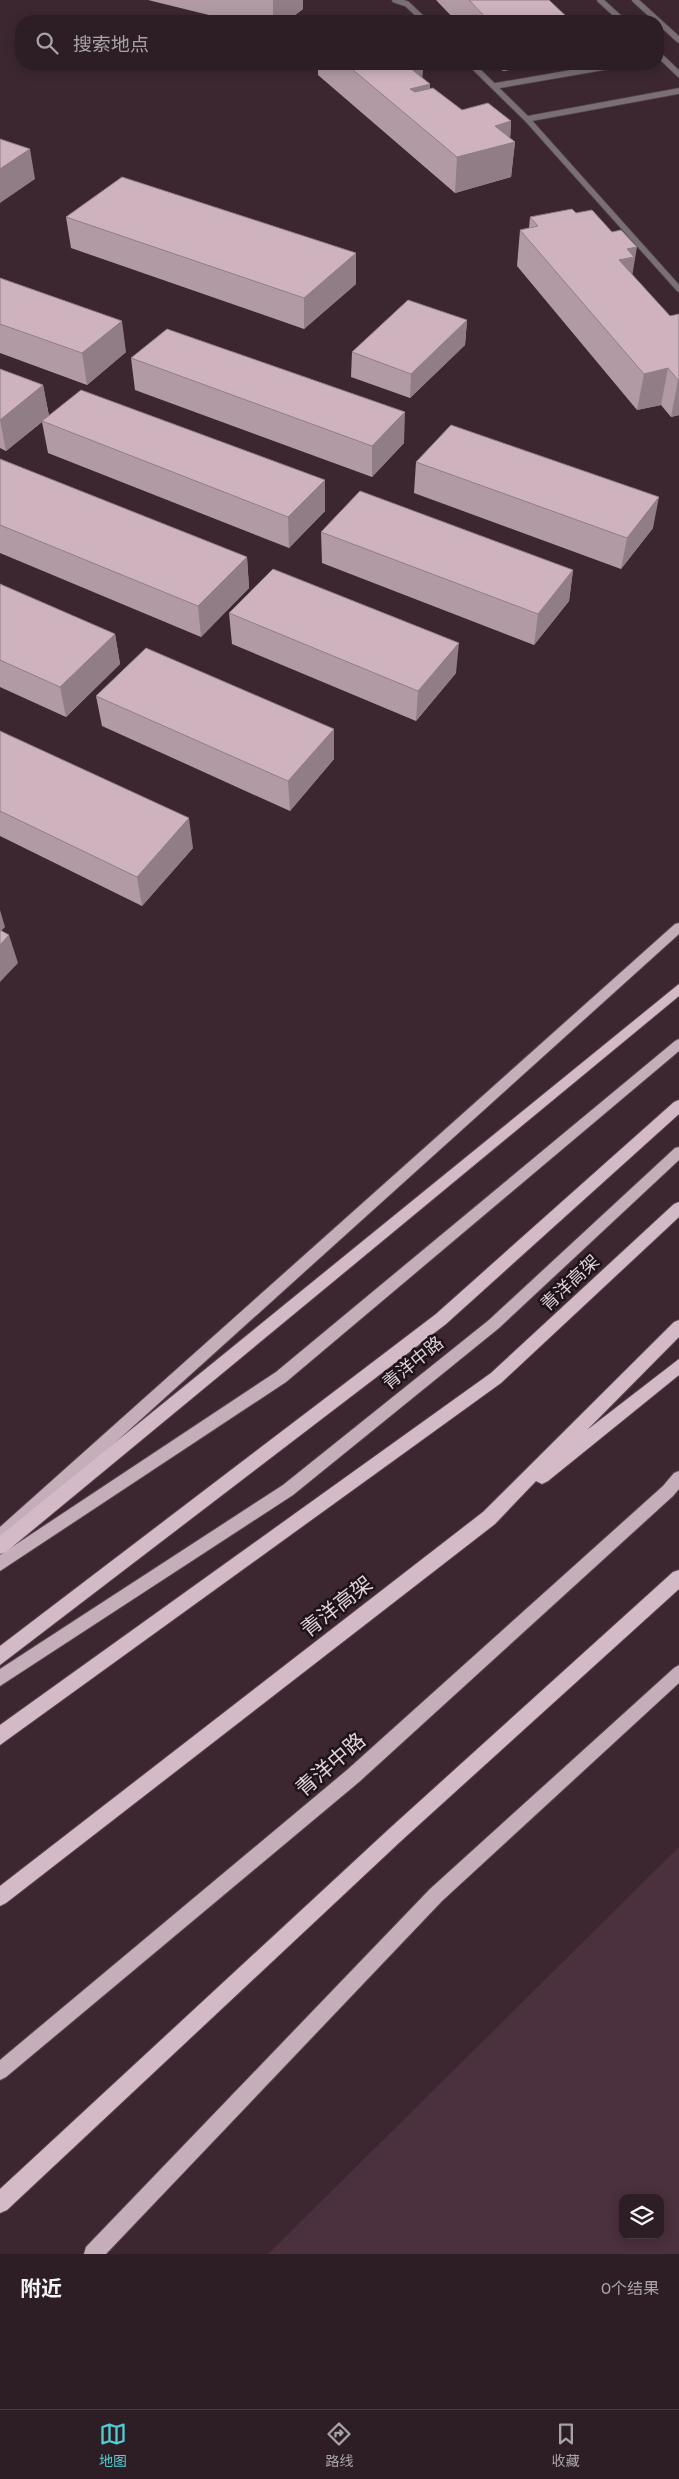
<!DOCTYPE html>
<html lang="zh">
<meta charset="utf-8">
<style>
:root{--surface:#2d1d25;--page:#392a32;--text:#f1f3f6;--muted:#a7a2a7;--line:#483b42;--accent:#51ccd1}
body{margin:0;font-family:"Varela Round","Noto Sans SC",sans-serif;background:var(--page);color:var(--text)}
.controls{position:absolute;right:15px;bottom:15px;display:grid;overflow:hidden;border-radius:10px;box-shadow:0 2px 12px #0003}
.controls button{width:45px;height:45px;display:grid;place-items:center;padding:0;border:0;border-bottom:1px solid var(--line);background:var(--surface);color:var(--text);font:25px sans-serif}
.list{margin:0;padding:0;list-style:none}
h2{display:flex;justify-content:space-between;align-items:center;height:65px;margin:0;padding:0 20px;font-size:21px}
h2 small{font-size:16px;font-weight:400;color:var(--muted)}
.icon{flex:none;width:28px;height:28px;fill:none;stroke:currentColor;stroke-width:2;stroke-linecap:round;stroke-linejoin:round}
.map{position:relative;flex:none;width:679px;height:2254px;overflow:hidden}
.search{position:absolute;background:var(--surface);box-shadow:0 2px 12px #0003;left:15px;right:15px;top:15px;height:55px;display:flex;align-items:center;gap:12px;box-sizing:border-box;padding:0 18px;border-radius:20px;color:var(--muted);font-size:19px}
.sheet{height:155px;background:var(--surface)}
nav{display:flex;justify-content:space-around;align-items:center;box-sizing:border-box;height:70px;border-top:1px solid var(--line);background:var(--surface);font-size:14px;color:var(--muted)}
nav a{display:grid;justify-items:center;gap:2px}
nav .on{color:var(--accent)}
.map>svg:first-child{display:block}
.built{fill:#4b303d;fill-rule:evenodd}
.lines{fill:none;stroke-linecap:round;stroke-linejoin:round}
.service-casing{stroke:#59464f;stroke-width:7}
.tertiary-casing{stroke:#59464f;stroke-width:7}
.primary-casing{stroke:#59464f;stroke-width:2}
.trunk-casing{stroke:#59464f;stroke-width:2}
.service{stroke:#7a6f74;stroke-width:5.5}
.tertiary{stroke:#7a6f74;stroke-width:5.5}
.primary{fill:#c5aeb9;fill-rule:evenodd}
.trunk{fill:#d4bac6;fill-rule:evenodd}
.wall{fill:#b19aa4}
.shaded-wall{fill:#907d86}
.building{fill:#ceb3bf;stroke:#907d86}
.labels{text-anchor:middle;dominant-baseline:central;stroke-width:5;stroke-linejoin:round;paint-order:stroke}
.street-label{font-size:18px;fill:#dfd1d8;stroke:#1d1318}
.near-street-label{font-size:21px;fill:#dfd1d8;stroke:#1d1318}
</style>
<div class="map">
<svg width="679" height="2254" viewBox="0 0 679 2254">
<rect width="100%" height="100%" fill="#3c2731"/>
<!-- built -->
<path class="built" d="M 679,1847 L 679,2254 L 268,2254 ZM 623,2198 L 660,2198 L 660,2235 L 623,2235 Z"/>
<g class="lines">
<!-- service casing -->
<g class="service-casing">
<path id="service" d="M 395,0 L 407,4 L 425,21
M 471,64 L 527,119 L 679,289
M 495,86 L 622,64
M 527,119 L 679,91"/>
</g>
<!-- tertiary casing -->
<g class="tertiary-casing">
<path id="tertiary" d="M 600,0 L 623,21
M 635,0 L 679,40
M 658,54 L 679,74"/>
</g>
<!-- primary casing -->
<g class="primary-casing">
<path id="primary" d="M 679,923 L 679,934 L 5,1542 L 0,1544 L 0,1527 L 675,924 Z
M 679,1039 L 679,1051 L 286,1382 L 0,1571 L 0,1555 L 276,1372 L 675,1041 Z
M 679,1147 L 679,1160 L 499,1328 L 293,1495 L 0,1686 L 0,1669 L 283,1485 L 489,1320 L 675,1148 Z
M 679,1471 L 679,1489 L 673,1496 L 359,1782 L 6,2077 L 0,2080 L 0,2060 L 347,1770 L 663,1486 L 674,1473 Z
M 679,1665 L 679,1683 L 442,1901 L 106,2254 L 84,2254 L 86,2247 L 430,1889 L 674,1668 Z"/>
</g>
<!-- trunk casing -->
<g class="trunk-casing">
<path id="trunk" d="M 679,984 L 679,996 L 6,1552 L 0,1554 L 0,1536 Z
M 679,1100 L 679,1114 L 446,1324 L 0,1665 L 0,1646 L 436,1314 L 674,1102 Z
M 679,1202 L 679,1217 L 501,1383 L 0,1745 L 0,1725 L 491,1373 L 674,1204 Z
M 679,1320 L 679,1337 L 587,1430 L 679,1359 L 679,1375 L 548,1481 L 542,1484 L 536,1481 L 495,1524 L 6,1903 L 0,1906 L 0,1886 L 483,1512 L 674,1322 Z
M 679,1570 L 679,1589 L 401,1841 L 7,2210 L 0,2213 L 0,2189 L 389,1829 L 673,1572 Z"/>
</g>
<!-- service -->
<use href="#service" class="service"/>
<!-- tertiary -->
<use href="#tertiary" class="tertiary"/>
<!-- primary -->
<use href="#primary" class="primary"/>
<!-- trunk -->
<use href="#trunk" class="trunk"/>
</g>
<!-- wall -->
<path class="wall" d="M 148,0 L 303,0 L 303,9 L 287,21 L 233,21 Z
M 436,0 L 549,0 L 571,21 L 456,21 Z
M 318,64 L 423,64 L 422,78 L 430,84 L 430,89 L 462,110 L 511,121 L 510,138 L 515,142 L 511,177 L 455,193 L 318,75 Z
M 496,64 L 544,64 L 503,71 Z
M 66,217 L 356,253 L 356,284 L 304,329 L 71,248 Z
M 530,217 L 632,275 L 670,316 L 679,314 L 679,415 L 671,417 L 661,405 L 637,410 L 517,266 L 520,230 L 529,228 Z
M 0,278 L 126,352 L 87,385 L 0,353 Z
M 467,320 L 465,345 L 410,398 L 351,377 L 352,352 Z
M 131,358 L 404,443 L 372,477 L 135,390 Z
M 0,369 L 43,385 L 49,416 L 325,511 L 289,548 L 48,453 L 42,422 L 6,451 L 0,448 Z
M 0,459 L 247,557 L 249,588 L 201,637 L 0,553 Z
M 416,462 L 653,528 L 621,569 L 414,493 Z
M 321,532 L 573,570 L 569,601 L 534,645 L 322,563 Z
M 0,584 L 115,634 L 120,664 L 66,717 L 0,687 Z
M 229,613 L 456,673 L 416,721 L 232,644 Z
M 96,696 L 334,729 L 334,759 L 290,811 L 102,726 Z
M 0,731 L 193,848 L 142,906 L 0,836 Z"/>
<!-- shaded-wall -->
<path class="shaded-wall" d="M 273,0 L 303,0 L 303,9 L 287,21 L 273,21 Z
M 399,64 L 423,64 L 422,86 L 430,84 L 428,119 L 416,122 Z
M 503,64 L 544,64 L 503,71 Z
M 511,121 L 510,143 L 515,142 L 511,177 L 455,193 L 457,157 L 495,126 Z
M 30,149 L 35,179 L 0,203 L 0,169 Z
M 637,247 L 631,283 L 619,260 L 627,249 Z
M 356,253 L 356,284 L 304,329 L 304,298 Z
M 467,320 L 465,345 L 410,398 L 411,374 Z
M 122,321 L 126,352 L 87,385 L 82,353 Z
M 668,368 L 661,405 L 637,410 L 644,374 Z
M 678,380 L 679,380 L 679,415 L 671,417 Z
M 43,385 L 49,416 L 6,451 L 0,420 Z
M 405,412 L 404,443 L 372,477 L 372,446 Z
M 325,480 L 325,511 L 289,548 L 288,517 Z
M 659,497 L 653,528 L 621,569 L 627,538 Z
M 247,557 L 249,588 L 201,637 L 198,606 Z
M 573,570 L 569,601 L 534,645 L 538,614 Z
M 115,634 L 120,664 L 66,717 L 60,687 Z
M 459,643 L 456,673 L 416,721 L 418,691 Z
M 334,729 L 334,759 L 290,811 L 288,781 Z
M 189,818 L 193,848 L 142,906 L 137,877 Z
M 0,910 L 5,927 L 0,932 Z
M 9,935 L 18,963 L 0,982 L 0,945 Z"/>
<!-- building -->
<path class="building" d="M 469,0 L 549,0 L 571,21 L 489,21 Z
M 346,64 L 405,64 L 430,84 L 410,89 L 415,92 L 433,88 L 462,110 L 488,103 L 511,121 L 495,126 L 515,142 L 457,157 Z
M 0,139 L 30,149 L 0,169 Z
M 122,177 L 356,253 L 304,298 L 66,217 Z
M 572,209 L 576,213 L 592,210 L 612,232 L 621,230 L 637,247 L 627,249 L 634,257 L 619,260 L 670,316 L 679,314 L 679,380 L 678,380 L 668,368 L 644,374 L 520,230 L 538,226 L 530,217 Z
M 0,278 L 122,321 L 82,353 L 0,324 Z
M 408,300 L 467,320 L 411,374 L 352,352 Z
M 167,329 L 405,412 L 372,446 L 131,358 Z
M 0,369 L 43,385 L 0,420 Z
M 81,390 L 325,480 L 288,517 L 42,421 Z
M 451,425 L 659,497 L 627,538 L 416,462 Z
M 0,459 L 247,557 L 198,606 L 0,525 Z
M 360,491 L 573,570 L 538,614 L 321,532 Z
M 273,569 L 459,643 L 418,691 L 229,613 Z
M 0,584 L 115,634 L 60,687 L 0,660 Z
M 146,648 L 334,729 L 288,781 L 96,696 Z
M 0,731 L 189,818 L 137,877 L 0,811 Z
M 0,930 L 9,935 L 0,945 Z"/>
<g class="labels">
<!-- street labels -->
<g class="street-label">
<text transform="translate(570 1283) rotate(-43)">青洋高架</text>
<text transform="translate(413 1363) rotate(-39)">青洋中路</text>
</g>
<!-- near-street labels -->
<g class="near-street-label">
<text transform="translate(337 1607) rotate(-38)">青洋高架</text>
<text transform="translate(331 1765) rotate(-41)">青洋中路</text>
</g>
</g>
</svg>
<div class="controls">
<button><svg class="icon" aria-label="layers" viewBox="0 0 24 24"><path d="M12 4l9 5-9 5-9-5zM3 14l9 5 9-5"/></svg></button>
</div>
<div class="search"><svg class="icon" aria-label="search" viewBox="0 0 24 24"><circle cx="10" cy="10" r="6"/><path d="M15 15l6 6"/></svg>搜索地点</div>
</div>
<section class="sheet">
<h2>附近<small>0个结果</small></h2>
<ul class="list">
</ul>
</section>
<nav>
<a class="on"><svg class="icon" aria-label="map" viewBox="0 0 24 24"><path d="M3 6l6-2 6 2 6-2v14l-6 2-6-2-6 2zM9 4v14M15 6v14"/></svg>地图</a>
<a><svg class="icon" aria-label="directions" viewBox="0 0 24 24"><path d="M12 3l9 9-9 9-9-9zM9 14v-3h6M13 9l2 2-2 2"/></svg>路线</a>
<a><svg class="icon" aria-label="saved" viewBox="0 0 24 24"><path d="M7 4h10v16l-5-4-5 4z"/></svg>收藏</a>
</nav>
